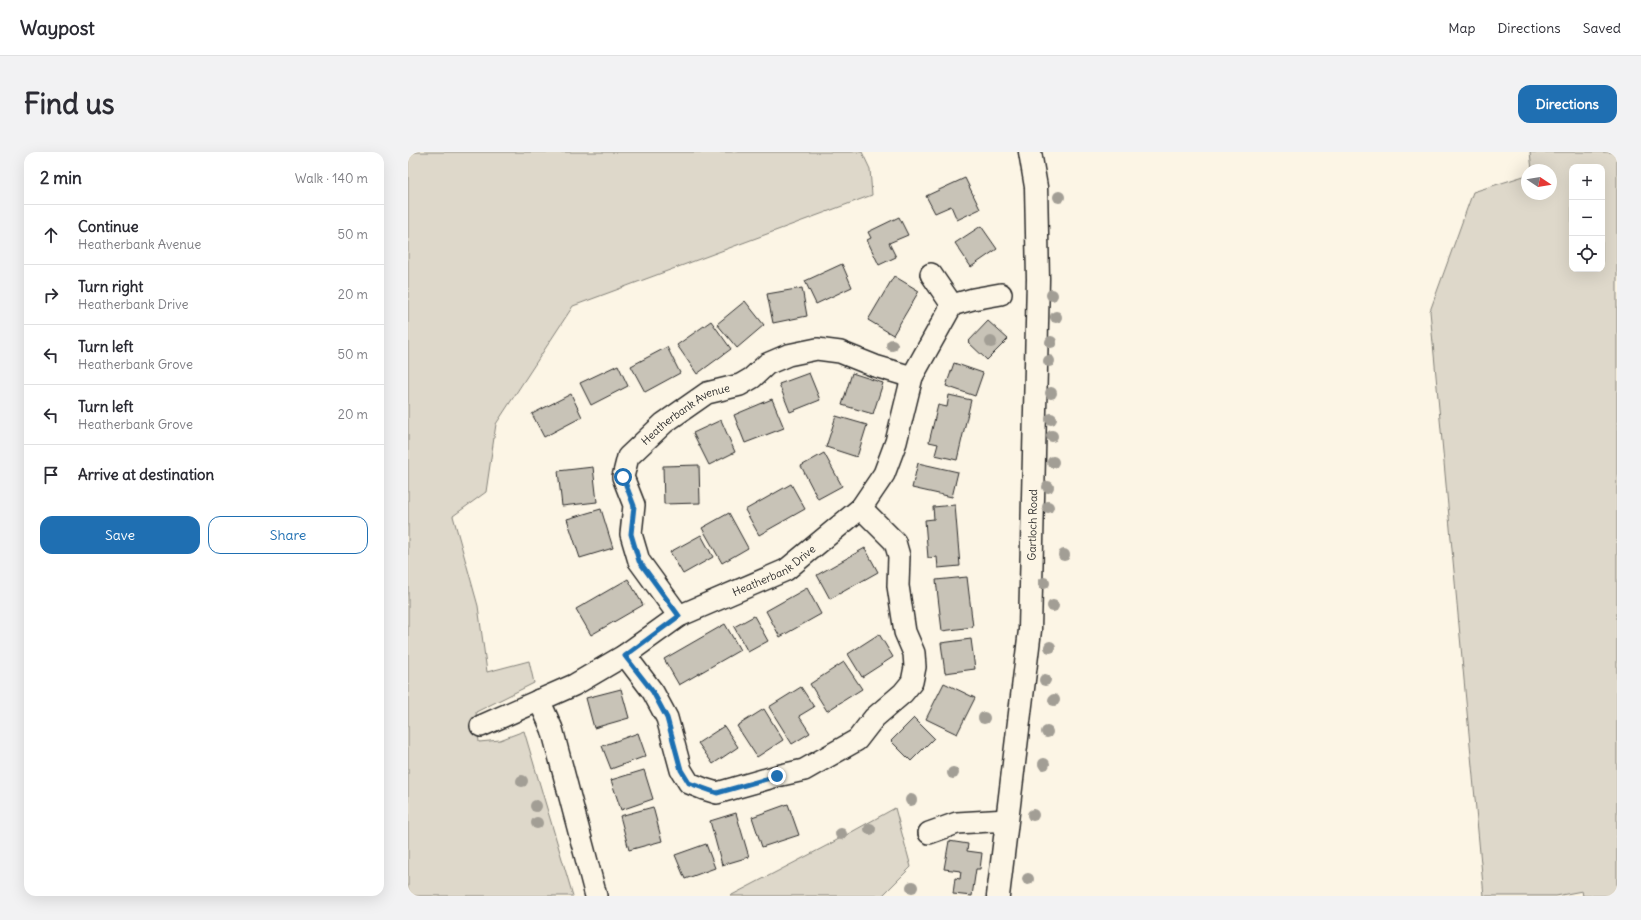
<!DOCTYPE html>
<meta charset="utf-8">
<style>
:root{--surface:#fff;--page:#f2f2f3;--text:#2b2b33;--muted:#7c7c81;--line:#e1e1e2;--accent:#1f6fb2}
body{margin:0;font-family:Delius,sans-serif;background:var(--page);color:var(--text)}
.controls{position:absolute;right:12px;top:12px;display:grid;overflow:hidden;border-radius:8px;box-shadow:0 4px 16px #0002}
.controls button{width:36px;height:36px;display:grid;place-items:center;padding:0;border:0;border-bottom:1px solid var(--line);background:var(--surface);color:var(--text);font:20px sans-serif}
.compass{position:absolute;left:1113px;top:12px;width:36px;height:36px;border-radius:50%;background:var(--surface);box-shadow:0 4px 16px #0002;rotate:102deg}
.stop{position:absolute;width:12px;height:12px;margin:-9px;border:3px solid #1f6fb2;border-radius:50%;background:#fff}
.stop.end{background:#1f6fb2;border-color:#fff;box-shadow:0 1px 4px #0008}
.list{margin:0;padding:0;list-style:none}
h2{display:flex;justify-content:space-between;align-items:center;height:52px;margin:0;padding:0 16px;font-size:17px}
h2 small{font-size:13px;font-weight:400;color:var(--muted)}
.list li{display:grid;grid-template-columns:26px 1fr auto;gap:12px;align-items:center;box-sizing:border-box;height:60px;padding:0 16px;border-top:1px solid var(--line)}
.list b{display:block;font-size:15px;white-space:nowrap}
.list p{margin:0;font-size:13px;white-space:nowrap;color:var(--muted)}
.list em{font-size:13px;font-style:normal;color:var(--muted)}
.actions{display:flex;gap:8px;padding:12px 16px}
.actions a{flex:1;padding:9px 0;border:1px solid var(--accent);border-radius:12px;text-align:center;font-size:14px;color:var(--accent)}
.actions .main{background:var(--accent);color:#fff}
.icon{flex:none;width:22px;height:22px;fill:none;stroke:currentColor;stroke-width:2;stroke-linecap:round;stroke-linejoin:round}
.map{position:relative;flex:none;width:1209px;height:744px;overflow:hidden;border-radius:12px}
header{display:flex;align-items:center;gap:24px;box-sizing:border-box;height:56px;padding:0 20px;background:var(--surface);border-bottom:1px solid var(--line)}
header strong{font-size:19px}
nav{display:flex;gap:22px;margin-inline-start:auto;font-size:14px}
.intro{display:flex;align-items:center;justify-content:space-between;box-sizing:border-box;height:96px;padding:0 24px}
h1{margin:0;font-size:28px}
.button{padding:10px 18px;border-radius:12px;background:var(--accent);color:#fff;font-size:14px;font-weight:700}
main{display:flex;gap:24px;padding:0 24px}
aside{flex:1;background:var(--surface);border-radius:12px;box-shadow:0 4px 16px #0002}
.map>svg:first-child{display:block}
.green{fill:#ded8ca;stroke:#84827a;fill-rule:evenodd}
.building{fill:#c8c3b7;stroke:#2b2b2b}
.lines{fill:none;stroke-linecap:round;stroke-linejoin:round}
.minor-casing{stroke:#2b2b2b;stroke-width:24}
.major-casing{stroke:#2b2b2b;stroke-width:25}
.minor{stroke:#fcf5e5;stroke-width:21}
.major{stroke:#fcf5e5;stroke-width:22}
.tree{fill:#a29e95}
.route{stroke:#1f6fb2;stroke-width:5}
.labels{text-anchor:middle;dominant-baseline:central;stroke-width:4;stroke-linejoin:round;paint-order:stroke}
.street-label{font-size:11px;fill:#2b2b2b;stroke:#fcf5e5}
</style>
<header>
<strong>Waypost</strong>
<nav><a>Map</a><a>Directions</a><a>Saved</a></nav>
</header>
<div class="intro"><h1>Find us</h1><a class="button">Directions</a></div>
<main>
<aside>
<h2>2 min<small>Walk · 140 m</small></h2>
<ul class="list">
<li><svg class="icon" aria-label="ahead" viewBox="0 0 24 24"><path d="M12 20V5M6 11l6-6 6 6"/></svg><div><b>Continue</b><p>Heatherbank Avenue</p></div><em>50 m</em></li>
<li><svg class="icon" aria-label="right" viewBox="0 0 24 24"><path d="M7 20v-9h11M14 6l5 5-5 5"/></svg><div><b>Turn right</b><p>Heatherbank Drive</p></div><em>20 m</em></li>
<li><svg class="icon" aria-label="left" viewBox="0 0 24 24"><path d="M17 20v-9H6M10 6l-5 5 5 5"/></svg><div><b>Turn left</b><p>Heatherbank Grove</p></div><em>50 m</em></li>
<li><svg class="icon" aria-label="left" viewBox="0 0 24 24"><path d="M17 20v-9H6M10 6l-5 5 5 5"/></svg><div><b>Turn left</b><p>Heatherbank Grove</p></div><em>20 m</em></li>
<li><svg class="icon" aria-label="arrive" viewBox="0 0 24 24"><path d="M6 21V4h12l-3 4 3 4H6"/></svg><div><b>Arrive at destination</b></div></li>
</ul>
<div class="actions"><a class="main">Save</a><a>Share</a></div>
</aside>
<div class="map">
<svg width="1209" height="744" viewBox="0 0 1209 744">
<rect width="100%" height="100%" fill="#fcf5e5"/>
<filter id="ink" filterUnits="userSpaceOnUse"><feTurbulence type="fractalNoise" baseFrequency=".025" numOctaves="2"/><feDisplacementMap in="SourceGraphic" scale="8" xChannelSelector="R" yChannelSelector="G"/><feConvolveMatrix kernelMatrix="1 2 1 2 8 2 1 2 1" color-interpolation-filters="sRGB"/></filter>
<g filter="url(#ink)">
<!-- green -->
<path class="green" d="M 0,0 L 454,0 L 462,17 L 464,43 L 165,154 L 88,272 L 78,340 L 45,364 L 70,454 L 79,520 L 121,509 L 126,531 L 68,560 L 71,590 L 92,588 L 116,579 L 165,744 L 0,744 Z
M 1122,0 L 1209,0 L 1209,744 L 1175,744 L 1174,739 L 1148,744 L 1076,744 L 1022,159 L 1065,40 L 1119,23 L 1119,42 L 1143,42 L 1143,18 L 1124,18 ZM 1164,15 L 1194,15 L 1194,117 L 1164,117 Z
M 487,656 L 503,715 L 474,744 L 322,744 L 420,693 Z"/>
<!-- building -->
<path class="building" d="M 557,26 L 572,57 L 549,68 L 543,54 L 527,61 L 518,44 Z
M 491,65 L 500,83 L 481,91 L 488,105 L 471,113 L 459,88 L 463,86 L 460,80 Z
M 573,74 L 589,97 L 563,115 L 547,91 Z
M 434,112 L 444,135 L 408,152 L 397,129 Z
M 486,124 L 511,139 L 485,183 L 460,168 Z
M 394,136 L 399,164 L 365,171 L 359,142 Z
M 337,149 L 356,173 L 329,196 L 309,172 Z
M 303,169 L 323,197 L 289,222 L 269,193 Z
M 580,169 L 600,187 L 579,208 L 560,190 Z
M 259,195 L 272,221 L 237,240 L 223,214 Z
M 546,211 L 575,221 L 567,244 L 538,234 Z
M 210,213 L 220,234 L 183,253 L 172,231 Z
M 401,221 L 412,248 L 382,260 L 371,232 Z
M 444,221 L 475,231 L 465,262 L 434,253 Z
M 163,242 L 174,265 L 136,285 L 124,262 Z
M 541,243 L 563,248 L 549,308 L 527,303 L 530,292 L 521,290 L 530,253 L 539,255 Z
M 364,247 L 376,276 L 337,291 L 326,263 Z
M 428,264 L 459,273 L 449,305 L 418,295 Z
M 313,268 L 327,300 L 301,313 L 285,281 Z
M 416,301 L 434,334 L 410,347 L 393,314 Z
M 510,311 L 550,320 L 544,345 L 504,336 Z
M 291,313 L 292,351 L 256,352 L 255,314 Z
M 185,315 L 189,350 L 154,354 L 150,319 Z
M 383,332 L 397,357 L 351,383 L 337,358 Z
M 547,353 L 552,414 L 530,416 L 529,405 L 520,406 L 517,368 L 526,367 L 525,355 Z
M 193,357 L 205,396 L 172,406 L 159,367 Z
M 321,361 L 340,396 L 314,411 L 294,376 Z
M 293,383 L 305,405 L 275,422 L 262,400 Z
M 457,396 L 470,420 L 422,447 L 409,423 Z
M 559,425 L 565,475 L 534,479 L 528,428 Z
M 220,427 L 235,453 L 183,483 L 168,457 Z
M 399,436 L 413,462 L 372,485 L 358,459 Z
M 346,464 L 360,489 L 340,500 L 326,475 Z
M 317,472 L 332,498 L 271,533 L 256,507 Z
M 471,482 L 485,505 L 454,525 L 440,502 Z
M 563,487 L 567,517 L 537,521 L 533,491 Z
M 436,510 L 454,537 L 419,559 L 402,532 Z
M 536,531 L 567,546 L 549,582 L 518,567 Z
M 393,535 L 406,555 L 391,564 L 402,581 L 384,592 L 361,555 Z
M 213,537 L 221,566 L 186,576 L 178,546 Z
M 356,557 L 375,588 L 349,605 L 329,574 Z
M 506,566 L 526,586 L 503,609 L 483,589 Z
M 316,574 L 330,595 L 305,612 L 290,591 Z
M 230,581 L 238,604 L 203,617 L 194,594 Z
M 236,618 L 245,647 L 213,658 L 203,628 Z
M 380,652 L 391,683 L 354,695 L 344,665 Z
M 245,655 L 254,689 L 221,698 L 212,664 Z
M 328,661 L 341,705 L 314,713 L 302,669 Z
M 541,689 L 560,692 L 559,699 L 574,701 L 572,717 L 568,717 L 564,744 L 545,742 L 547,726 L 552,727 L 553,719 L 536,717 Z
M 298,692 L 307,716 L 277,727 L 267,703 Z"/>
<g class="lines">
<!-- minor casing -->
<g class="minor-casing">
<g id="minor">
<path d="M 523,122 L 544,153"/>
<path id="s1" d="M 271,464 L 231,409 L 223,382 L 226,353 L 215,325 L 220,305 L 256,271 L 299,241 L 332,233 L 344,226 L 359,212 L 380,203 L 409,197 L 432,200 L 467,214 L 504,225"/>
<path d="M 217,503 L 245,540 L 259,566 L 273,618 L 281,631 L 296,637 L 309,641 L 369,624 L 396,618 L 449,588 L 466,566 L 495,541 L 504,530 L 507,515 L 506,501 L 497,480 L 490,434 L 491,404 L 487,390 L 453,356"/>
<path d="M 131,548 L 144,577 L 188,744"/>
<path id="s2" d="M 73,574 L 166,533 L 217,503 L 271,464 L 378,418 L 453,356 L 476,322 L 488,290 L 504,225 L 544,153 L 565,147 L 593,142"/>
<path d="M 521,681 L 549,671 L 599,668"/>
</g>
</g>
<!-- major casing -->
<g class="major-casing">
<g id="major">
<path id="s3" d="M 590,744 L 622,478 L 630,127 L 628,35 L 622,0"/>
</g>
</g>
<!-- minor -->
<use href="#minor" class="minor"/>
<!-- major -->
<use href="#major" class="major"/>
</g>
<!-- trees -->
<g class="tree">
<circle cx="651" cy="45" r="6"/>
<circle cx="644" cy="143" r="6"/>
<circle cx="648" cy="165" r="6"/>
<circle cx="583" cy="190" r="6"/>
<circle cx="643" cy="190" r="6"/>
<circle cx="484" cy="193" r="6"/>
<circle cx="641" cy="209" r="6"/>
<circle cx="643" cy="241" r="6"/>
<circle cx="643" cy="267" r="6"/>
<circle cx="644" cy="284" r="6"/>
<circle cx="645" cy="310" r="6"/>
<circle cx="640" cy="335" r="6"/>
<circle cx="640" cy="355" r="6"/>
<circle cx="656" cy="403" r="6"/>
<circle cx="636" cy="431" r="6"/>
<circle cx="645" cy="454" r="6"/>
<circle cx="642" cy="495" r="6"/>
<circle cx="637" cy="528" r="6"/>
<circle cx="646" cy="548" r="6"/>
<circle cx="576" cy="566" r="6"/>
<circle cx="639" cy="580" r="6"/>
<circle cx="636" cy="612" r="6"/>
<circle cx="545" cy="621" r="6"/>
<circle cx="114" cy="629" r="6"/>
<circle cx="503" cy="648" r="6"/>
<circle cx="128" cy="654" r="6"/>
<circle cx="625" cy="663" r="6"/>
<circle cx="129" cy="671" r="6"/>
<circle cx="462" cy="677" r="6"/>
<circle cx="433" cy="682" r="6"/>
<circle cx="620" cy="727" r="6"/>
<circle cx="504" cy="735" r="6"/>
</g>
</g>
<g class="lines" filter="url(#ink)">
<!-- route -->
<path class="route" d="M 215,325 L 226,354 L 223,382 L 231,409 L 271,464 L 217,504 L 245,540 L 259,566 L 273,618 L 281,631 L 309,641 L 369,624"/>
</g>
<g class="labels">
<!-- street labels -->
<g class="street-label">
<text stroke="none"><textPath href="#s1" startOffset="249">Heatherbank Avenue</textPath></text>
<text stroke="none"><textPath href="#s3" startOffset="373">Gartloch Road</textPath></text>
<text stroke="none"><textPath href="#s2" startOffset="333">Heatherbank Drive</textPath></text>
</g>
</g>
</svg>
<div class="controls">
<button>+</button>
<button>−</button>
<button><svg class="icon" aria-label="locate" viewBox="0 0 24 24"><circle cx="12" cy="12" r="6"/><path d="M12 2v4M12 18v4M2 12h4M18 12h4"/></svg></button>
</div>
<svg class="compass" viewBox="-18 -18 36 36"><path d="M0-13l5 13h-10z" fill="#e53935"/><path d="M0 13l5-13h-10z" fill="#7c7c81"/></svg>
<div class="stop" style="left:215px;top:325px"></div>
<div class="stop end" style="left:369px;top:624px"></div>
</div>
</main>
